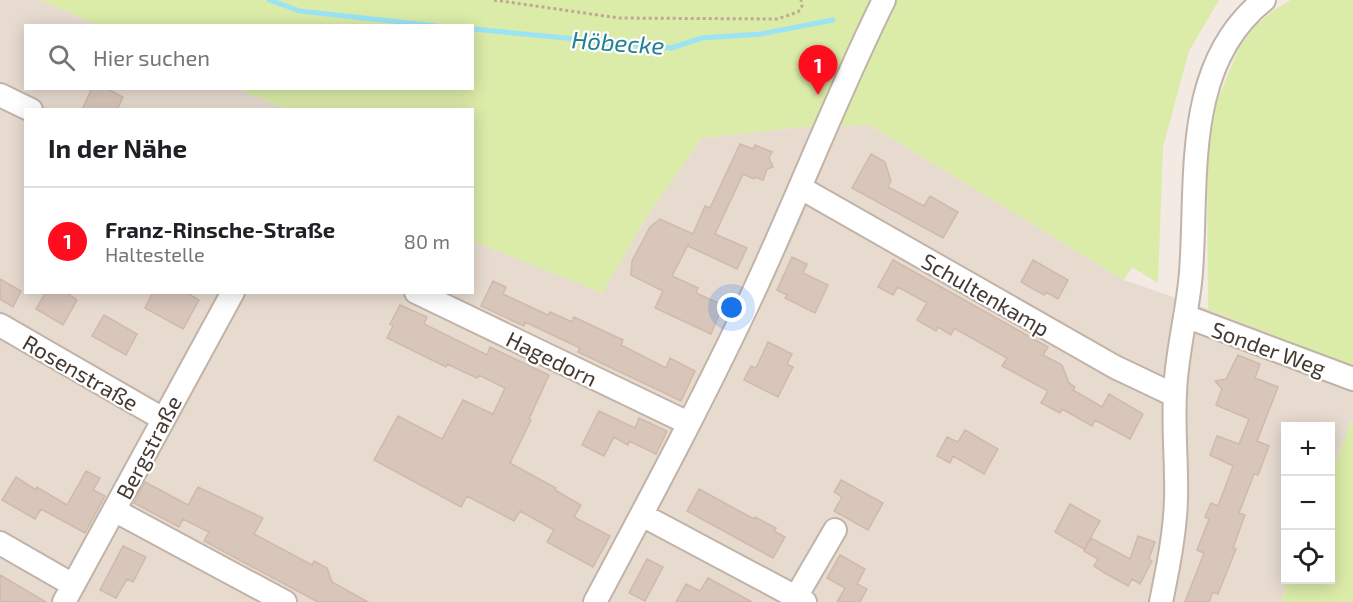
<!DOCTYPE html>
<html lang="de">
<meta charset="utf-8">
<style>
:root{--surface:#fff;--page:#f6f6f6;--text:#202124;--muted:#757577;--line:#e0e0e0;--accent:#ff0d1e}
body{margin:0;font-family:"Exo 2",sans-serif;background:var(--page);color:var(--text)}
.controls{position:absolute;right:18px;bottom:18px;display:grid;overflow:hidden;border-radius:0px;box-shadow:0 3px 15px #0003}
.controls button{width:54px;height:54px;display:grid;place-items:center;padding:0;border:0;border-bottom:2px solid var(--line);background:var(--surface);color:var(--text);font:30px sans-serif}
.you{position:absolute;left:732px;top:308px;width:21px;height:21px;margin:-15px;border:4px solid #fff;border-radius:50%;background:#1a73e8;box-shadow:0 0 0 9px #1a73e833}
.badge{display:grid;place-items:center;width:39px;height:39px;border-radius:50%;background:var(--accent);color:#fff;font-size:20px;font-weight:700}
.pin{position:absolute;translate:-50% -50px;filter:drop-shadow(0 2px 3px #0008)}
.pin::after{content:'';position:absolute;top:32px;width:21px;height:18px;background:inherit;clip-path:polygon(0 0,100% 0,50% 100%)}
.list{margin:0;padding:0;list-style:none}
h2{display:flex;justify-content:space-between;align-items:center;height:78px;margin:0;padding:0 24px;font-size:26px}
h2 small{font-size:20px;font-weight:400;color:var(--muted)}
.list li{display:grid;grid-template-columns:39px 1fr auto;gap:18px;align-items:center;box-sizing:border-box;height:108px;padding:0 24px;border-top:2px solid var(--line)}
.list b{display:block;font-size:22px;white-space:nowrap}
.list p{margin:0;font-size:20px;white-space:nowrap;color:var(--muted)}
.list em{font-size:20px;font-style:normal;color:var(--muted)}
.icon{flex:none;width:33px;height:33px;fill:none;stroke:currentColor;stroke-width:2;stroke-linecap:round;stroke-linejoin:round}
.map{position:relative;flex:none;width:1353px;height:602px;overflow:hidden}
.search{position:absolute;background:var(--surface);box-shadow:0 3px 15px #0003;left:24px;top:24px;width:450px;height:66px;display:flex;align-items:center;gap:15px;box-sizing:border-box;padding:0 21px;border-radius:0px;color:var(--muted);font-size:22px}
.panel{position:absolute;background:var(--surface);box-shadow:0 3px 15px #0003;left:24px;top:108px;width:450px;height:186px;border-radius:0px}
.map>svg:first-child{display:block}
.residential{fill:#e7dbd0}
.green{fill:#dbeba8}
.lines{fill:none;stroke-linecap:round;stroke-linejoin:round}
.stream{stroke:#9ae4f5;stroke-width:5}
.building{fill:#d8c6ba;stroke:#d0b9aa;stroke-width:1.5}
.minor-casing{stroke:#c2b3a8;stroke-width:26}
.path{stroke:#c1a895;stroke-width:3;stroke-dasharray:3 3;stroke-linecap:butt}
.minor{stroke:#fff;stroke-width:22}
.labels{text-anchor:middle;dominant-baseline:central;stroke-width:4.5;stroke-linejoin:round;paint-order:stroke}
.street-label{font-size:22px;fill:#453a33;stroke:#fff}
.water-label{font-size:24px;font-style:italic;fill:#217f96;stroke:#fff}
</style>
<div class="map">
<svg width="1353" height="602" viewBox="0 0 1353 602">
<rect width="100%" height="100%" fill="#f3eae3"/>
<!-- residential -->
<path class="residential" d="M 0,0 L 41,0 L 98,25 L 26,26 L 26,88 L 238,89 L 285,109 L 26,110 L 26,292 L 472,292 L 473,241 L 602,292 L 651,210 L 702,138 L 802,127 L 870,125 L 1124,280 L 1208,309 L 1353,367 L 1353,416 L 1331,474 L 1330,426 L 1286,426 L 1286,580 L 1289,580 L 1281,602 L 0,602 Z"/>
<!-- green -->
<path class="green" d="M 41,0 L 1219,0 L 1189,51 L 1163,147 L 1158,283 L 1132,267 L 1124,280 L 870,125 L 802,127 L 702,138 L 651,210 L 602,293 L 473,241 L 472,110 L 285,109 L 238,89 L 472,88 L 472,26 L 98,25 Z
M 1291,0 L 1353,0 L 1353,367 L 1208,309 L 1207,155 L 1217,101 L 1239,48 L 1255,26 L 1277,8 Z
M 1353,416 L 1353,602 L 1281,602 L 1289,580 L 1330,580 L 1331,474 Z"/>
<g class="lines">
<!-- stream -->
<path class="stream" d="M 269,0 L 300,11 L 437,26
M 472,29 L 671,48 L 702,38 L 761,34 L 833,20"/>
</g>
<!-- building -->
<path class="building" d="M 92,88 L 106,88 L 123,97 L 117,110 L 82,110 Z
M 740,144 L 753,149 L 755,145 L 772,152 L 769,158 L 773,167 L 767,169 L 763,180 L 755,177 L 754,179 L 743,174 L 715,234 L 747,248 L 737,269 L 688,246 L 689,243 L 672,276 L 698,288 L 696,293 L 723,305 L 711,334 L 655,308 L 663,291 L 631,275 L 632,261 L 650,227 L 660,219 L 693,234 L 705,206 L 710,208 Z
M 871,154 L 885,162 L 891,181 L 888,187 L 924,206 L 930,196 L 958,212 L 943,238 L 852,188 Z
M 792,257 L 807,264 L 803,273 L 828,285 L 815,313 L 785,298 L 787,295 L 777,290 Z
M 893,260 L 1048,347 L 1043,355 L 1062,365 L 1069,383 L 1075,387 L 1073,390 L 1102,407 L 1109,394 L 1143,414 L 1130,439 L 1095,420 L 1092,426 L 1062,409 L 1060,413 L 1041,403 L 1048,391 L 1002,366 L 1007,358 L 954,328 L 951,335 L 938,327 L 936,331 L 917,320 L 927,303 L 898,287 L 893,295 L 878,287 Z
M 1033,260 L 1068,280 L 1058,299 L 1046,292 L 1044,295 L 1021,282 Z
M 0,279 L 21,291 L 13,307 L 0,299 Z
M 493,281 L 506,287 L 503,294 L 548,315 L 550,312 L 572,322 L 574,317 L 623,340 L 621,345 L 666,368 L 670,358 L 695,371 L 681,401 L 578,352 L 580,348 L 561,339 L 525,322 L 524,326 L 481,306 Z
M 46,292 L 65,292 L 77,300 L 63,325 L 36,309 Z
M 153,292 L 185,292 L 199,300 L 183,329 L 145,308 Z
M 400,305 L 427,317 L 424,324 L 487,355 L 490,347 L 549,375 L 529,419 L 531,420 L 510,463 L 556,488 L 555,490 L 581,505 L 574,517 L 610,536 L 593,567 L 547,542 L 554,530 L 520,511 L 514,521 L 467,496 L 461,507 L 374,460 L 398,416 L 442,439 L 463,400 L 493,414 L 505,388 L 479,375 L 477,378 L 447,364 L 446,367 L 387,338 L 393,326 L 390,324 Z
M 104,315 L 137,334 L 126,355 L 92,336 Z
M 768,342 L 792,354 L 787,364 L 793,367 L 778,397 L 744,380 L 751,366 L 756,368 Z
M 1238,355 L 1260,364 L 1255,378 L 1278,387 L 1257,441 L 1269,446 L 1258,475 L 1254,474 L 1239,513 L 1245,515 L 1233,548 L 1236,549 L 1218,594 L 1213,592 L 1209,602 L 1185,602 L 1204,553 L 1197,550 L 1209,519 L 1205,517 L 1211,503 L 1218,506 L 1233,466 L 1210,455 L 1217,436 L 1239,444 L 1249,419 L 1216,405 L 1222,389 L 1215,381 L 1226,379 Z
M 599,411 L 635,428 L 639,418 L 667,431 L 656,454 L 629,441 L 628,445 L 614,437 L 604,456 L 582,445 Z
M 965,430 L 998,449 L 984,474 L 953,456 L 950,463 L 937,456 L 947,437 L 958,442 Z
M 86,471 L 100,478 L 93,490 L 105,496 L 85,533 L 41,509 L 35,519 L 2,500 L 16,477 L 36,490 L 37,487 L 67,505 Z
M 841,480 L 883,503 L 868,530 L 834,511 L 842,497 L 834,492 Z
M 145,482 L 188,505 L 198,487 L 263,518 L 254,534 L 312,565 L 314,561 L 327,568 L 332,582 L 368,602 L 318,602 L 290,587 L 204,541 L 209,532 L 183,519 L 179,527 L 134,503 Z
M 699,489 L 754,519 L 755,517 L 776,528 L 774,531 L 785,537 L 773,558 L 687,511 Z
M 1070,504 L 1100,521 L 1084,549 L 1055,532 Z
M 1138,536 L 1155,542 L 1149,559 L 1152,561 L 1140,584 L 1132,579 L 1128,586 L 1103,572 L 1094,566 L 1098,559 L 1084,551 L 1091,538 L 1130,559 Z
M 123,546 L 146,557 L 133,582 L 127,579 L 116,598 L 100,590 Z
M 840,555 L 865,569 L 857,584 L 867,589 L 860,602 L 837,602 L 845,588 L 827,578 Z
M 647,559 L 663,567 L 645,601 L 629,593 Z
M 0,575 L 46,602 L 0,602 Z
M 708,578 L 752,602 L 676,602 L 686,584 L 700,591 Z"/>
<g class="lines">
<!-- minor casing -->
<g class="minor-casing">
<path id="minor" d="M 0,95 L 31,110
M 801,188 L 1115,367 L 1174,395
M 416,292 L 688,423
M 1185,316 L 1353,379
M 0,325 L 163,419
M 114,510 L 285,602
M 642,515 L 805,602
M 0,543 L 73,585
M 796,597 L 835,530
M 64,602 L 233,292
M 595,602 C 650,499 705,396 754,291 C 799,194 837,95 884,0
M 1161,602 C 1168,568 1175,533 1176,499 C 1177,464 1173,429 1175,394 C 1176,353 1188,313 1191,272 C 1198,180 1182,65 1264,0"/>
</g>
<!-- path -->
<path class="path" d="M 494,0 L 619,18 L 777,19 L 798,12 L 802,6 L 801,0"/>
<!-- minor -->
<use href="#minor" class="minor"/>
</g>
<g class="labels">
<!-- street labels -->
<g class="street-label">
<text transform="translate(986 294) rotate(30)">Schultenkamp</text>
<text transform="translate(1269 348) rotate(20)">Sonder Weg</text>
<text transform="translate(552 358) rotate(26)">Hagedorn</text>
<text transform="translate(81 372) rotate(30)">Rosenstraße</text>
<text transform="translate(148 447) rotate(-62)">Bergstraße</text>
</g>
<!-- water labels -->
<g class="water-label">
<text transform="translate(618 42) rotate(4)">Höbecke</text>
</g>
</g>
</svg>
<div class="controls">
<button>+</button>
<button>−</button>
<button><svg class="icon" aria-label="locate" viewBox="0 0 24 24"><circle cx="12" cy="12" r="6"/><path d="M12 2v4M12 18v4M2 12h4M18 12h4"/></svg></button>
</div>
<div class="you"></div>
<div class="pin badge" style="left:818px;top:95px">1</div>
<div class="search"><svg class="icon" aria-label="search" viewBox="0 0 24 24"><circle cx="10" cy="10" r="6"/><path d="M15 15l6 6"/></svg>Hier suchen</div>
<section class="panel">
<h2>In der Nähe<small></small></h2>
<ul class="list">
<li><span class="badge">1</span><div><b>Franz-Rinsche-Straße</b><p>Haltestelle</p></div><em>80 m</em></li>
</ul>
</section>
</div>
